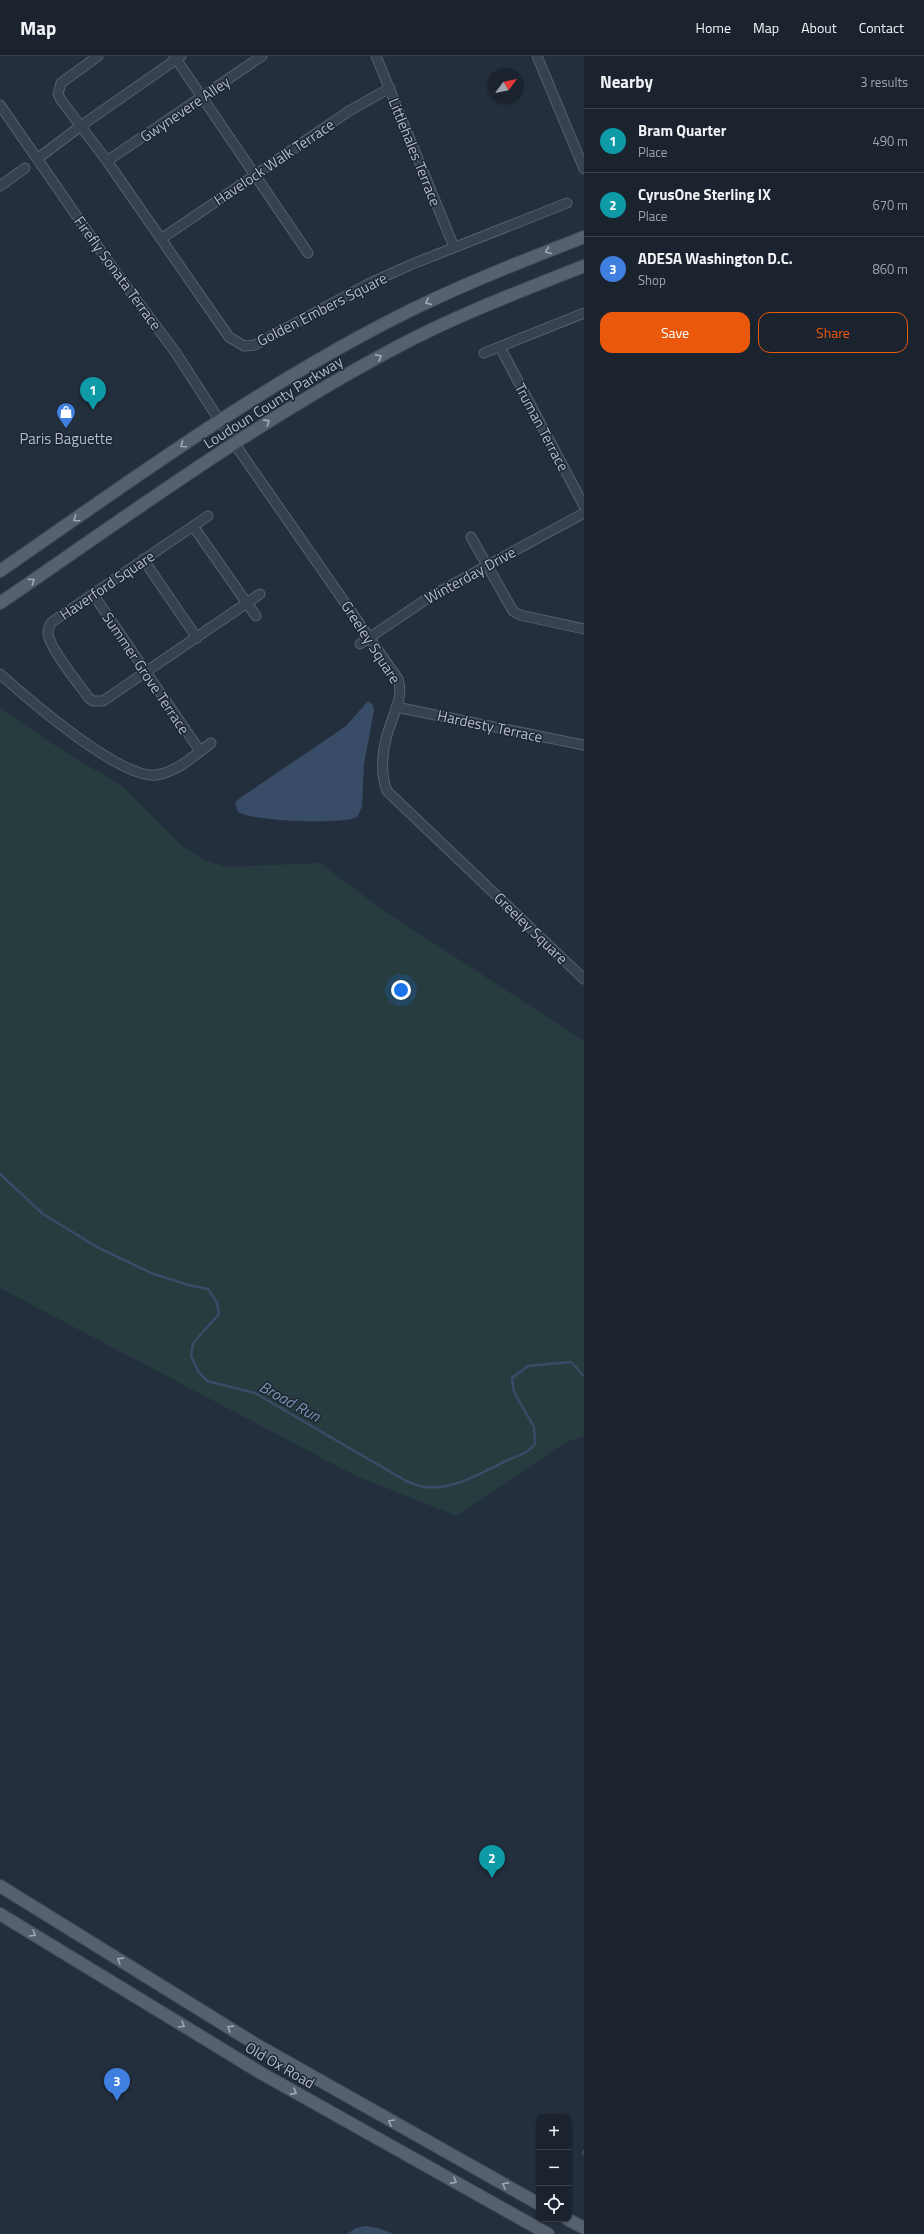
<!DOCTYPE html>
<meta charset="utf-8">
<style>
:root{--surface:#1b232e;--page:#282f3a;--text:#f1f3f6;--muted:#a0a4aa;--line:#39404a;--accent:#ea580c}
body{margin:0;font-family:"Titillium Web",sans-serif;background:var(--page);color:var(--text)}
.controls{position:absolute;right:12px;bottom:12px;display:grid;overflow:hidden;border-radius:8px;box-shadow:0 1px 3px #0004}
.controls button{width:36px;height:36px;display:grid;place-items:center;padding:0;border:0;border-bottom:1px solid var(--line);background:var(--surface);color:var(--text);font:20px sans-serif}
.compass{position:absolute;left:488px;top:12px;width:36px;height:36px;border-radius:50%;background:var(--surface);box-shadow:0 1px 3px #0004;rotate:58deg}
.you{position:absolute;left:401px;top:934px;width:14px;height:14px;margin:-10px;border:3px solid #fff;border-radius:50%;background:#1a73e8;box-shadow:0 0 0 6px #1a73e833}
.badge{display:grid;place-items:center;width:26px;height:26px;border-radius:50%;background:var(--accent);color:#fff;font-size:13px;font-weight:700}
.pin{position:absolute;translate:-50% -33px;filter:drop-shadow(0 1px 2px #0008)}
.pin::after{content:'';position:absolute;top:21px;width:14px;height:12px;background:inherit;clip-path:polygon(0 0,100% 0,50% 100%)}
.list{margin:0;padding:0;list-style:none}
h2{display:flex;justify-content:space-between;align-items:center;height:52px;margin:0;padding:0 16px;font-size:17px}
h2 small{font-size:13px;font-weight:400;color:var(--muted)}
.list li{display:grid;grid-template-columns:26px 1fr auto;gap:12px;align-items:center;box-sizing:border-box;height:64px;padding:0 16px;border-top:1px solid var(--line)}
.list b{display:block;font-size:15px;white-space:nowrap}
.list p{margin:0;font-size:13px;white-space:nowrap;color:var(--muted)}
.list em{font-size:13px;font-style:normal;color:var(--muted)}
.actions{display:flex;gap:8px;padding:12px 16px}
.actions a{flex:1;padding:9px 0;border:1px solid var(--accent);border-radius:12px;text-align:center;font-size:14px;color:var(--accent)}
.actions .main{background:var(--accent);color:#fff}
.icon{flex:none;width:22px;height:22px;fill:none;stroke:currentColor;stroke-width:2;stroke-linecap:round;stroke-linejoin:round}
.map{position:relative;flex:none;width:584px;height:2178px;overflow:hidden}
header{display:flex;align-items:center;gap:24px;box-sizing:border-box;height:56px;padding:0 20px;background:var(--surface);border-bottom:1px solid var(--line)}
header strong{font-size:19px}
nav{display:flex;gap:22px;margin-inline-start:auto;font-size:14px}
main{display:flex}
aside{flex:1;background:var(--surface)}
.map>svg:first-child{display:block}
.green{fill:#263c3f}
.water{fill:#394c67}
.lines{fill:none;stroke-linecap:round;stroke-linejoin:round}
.stream{stroke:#394c67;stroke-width:2.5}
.minor-casing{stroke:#565f6c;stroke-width:11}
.major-casing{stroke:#414a57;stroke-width:14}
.minor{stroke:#38414e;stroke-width:9}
.major{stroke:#56606e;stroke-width:12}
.oneway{stroke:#a1aab7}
.labels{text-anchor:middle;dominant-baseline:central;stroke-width:3;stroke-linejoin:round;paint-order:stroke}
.street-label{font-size:15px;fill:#b4bcc9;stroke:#1d2633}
.poi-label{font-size:15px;fill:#b4bcc9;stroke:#1d2633}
.water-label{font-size:16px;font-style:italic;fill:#7c92b1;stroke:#1d2633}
</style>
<header>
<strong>Map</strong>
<nav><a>Home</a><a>Map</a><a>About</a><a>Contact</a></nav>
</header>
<main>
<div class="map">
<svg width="584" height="2178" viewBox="0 0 584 2178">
<rect width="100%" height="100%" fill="#242f3e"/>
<!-- green -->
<path class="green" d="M 0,652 L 57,691 L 122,730 L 184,791 L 207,805 L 227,811 L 320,807 L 386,856 L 584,985 L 584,1380 L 566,1386 L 457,1460 L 354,1419 L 0,1232 Z"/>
<!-- water -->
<path class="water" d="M 368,645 L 373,649 L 374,654 L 364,708 L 362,751 L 357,761 C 342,769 252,765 238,756 L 235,747 L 240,742 L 346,670 Z
M 365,2170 L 378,2172 L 394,2178 L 347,2178 L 356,2172 Z"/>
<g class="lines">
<!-- stream -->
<path class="stream" d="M 0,1118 L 43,1158 L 97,1191 L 151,1217 L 188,1229 L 208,1233 L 217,1247 L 219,1258 L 193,1287 L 191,1300 L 198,1315 L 207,1325 L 255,1337 L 406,1425 C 412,1427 420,1431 426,1431 C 454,1434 481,1417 504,1406 C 517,1399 525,1400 535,1388 L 534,1371 L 514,1336 L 512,1322 L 528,1310 L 571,1306 L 584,1320
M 583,2098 L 584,2095"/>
<!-- minor casing -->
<g class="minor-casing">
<path id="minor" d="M 98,0 L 61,27 L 58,38 L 61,44 L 107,105 L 229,281 L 244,290 L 255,289 L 368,228 L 410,209 L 567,147
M 174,0 L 308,197
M 376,0 L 454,191
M 537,0 L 584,113
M 0,49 L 112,211 L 176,297 L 234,387 L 398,623 C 405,643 390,663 386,683 C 382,699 381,719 387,735 L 584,923
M 37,103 L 82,69 L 181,0
M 107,105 L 262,0
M 0,130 L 25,112
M 161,183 L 349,55 L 390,32
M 500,291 L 584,450
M 484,297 L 584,257
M 208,460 L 52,566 C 49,570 48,572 48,577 C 48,590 80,630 89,642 L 93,645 L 103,645 L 260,538
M 193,470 L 256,560
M 471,481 L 513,555 L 520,559 L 584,573
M 143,503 L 197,582
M 93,538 L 200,695
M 360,588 L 431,540 L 584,457
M 0,618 C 28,643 120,723 156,719 C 177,716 195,699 211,687
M 396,651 L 584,689"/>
</g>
<!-- major casing -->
<g class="major-casing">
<path id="major" d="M 0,515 C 133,423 264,327 409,255 C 466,227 525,204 584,181
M 0,547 C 130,458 257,365 397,291 C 457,259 521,235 584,210
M 0,1830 L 257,1989 L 539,2148
M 0,1858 L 261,2017 L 548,2178
M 567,2163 L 584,2172"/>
</g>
<!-- minor -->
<use href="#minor" class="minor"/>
<!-- major -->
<use href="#major" class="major"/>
</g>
<!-- one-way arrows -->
<defs><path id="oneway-chevron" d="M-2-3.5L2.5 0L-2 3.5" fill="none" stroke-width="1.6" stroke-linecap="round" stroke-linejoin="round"/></defs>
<g class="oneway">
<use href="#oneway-chevron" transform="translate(548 195) rotate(158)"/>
<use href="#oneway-chevron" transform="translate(428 246) rotate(156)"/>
<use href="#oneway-chevron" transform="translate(379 301) rotate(-29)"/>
<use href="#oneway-chevron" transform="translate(267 366) rotate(-33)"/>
<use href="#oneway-chevron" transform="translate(183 389) rotate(145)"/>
<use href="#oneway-chevron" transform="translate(76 463) rotate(145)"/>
<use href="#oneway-chevron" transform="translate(32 525) rotate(-34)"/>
<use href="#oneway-chevron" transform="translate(33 1878) rotate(31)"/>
<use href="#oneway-chevron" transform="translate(120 1904) rotate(-148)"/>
<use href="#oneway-chevron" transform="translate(182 1969) rotate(31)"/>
<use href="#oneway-chevron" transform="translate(230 1972) rotate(-148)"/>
<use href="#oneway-chevron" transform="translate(294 2036) rotate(29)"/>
<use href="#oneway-chevron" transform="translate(391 2066) rotate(-150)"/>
<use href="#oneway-chevron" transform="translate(454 2125) rotate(29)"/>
<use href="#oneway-chevron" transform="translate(505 2129) rotate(-151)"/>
</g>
<!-- icons -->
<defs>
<g id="shop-pin" transform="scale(1)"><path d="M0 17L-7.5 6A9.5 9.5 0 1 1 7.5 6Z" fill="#3f7fe0" stroke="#1d2633"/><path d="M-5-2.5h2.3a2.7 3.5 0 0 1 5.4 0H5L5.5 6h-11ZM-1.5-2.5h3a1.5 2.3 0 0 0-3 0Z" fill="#fff"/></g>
</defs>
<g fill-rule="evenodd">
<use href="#shop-pin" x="66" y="356"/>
</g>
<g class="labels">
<!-- street labels -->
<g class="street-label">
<text transform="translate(185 53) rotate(-34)">Gwynevere Alley</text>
<text transform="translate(415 96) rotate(68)">Littlehales Terrace</text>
<text transform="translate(274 106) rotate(-34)">Havelock Walk Terrace</text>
<text transform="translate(118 217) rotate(54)">Firefly Sonata Terrace</text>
<text transform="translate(322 253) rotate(-27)">Golden Embers Square</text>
<text transform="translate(273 346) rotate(-32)">Loudoun County Parkway</text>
<text transform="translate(542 371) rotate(62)">Truman Terrace</text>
<text transform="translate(470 519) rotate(-29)">Winterday Drive</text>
<text transform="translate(107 529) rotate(-34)">Haverford Square</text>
<text transform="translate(371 586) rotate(57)">Greeley Square</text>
<text transform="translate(146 617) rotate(56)">Summer Grove Terrace</text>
<text transform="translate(490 670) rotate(12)">Hardesty Terrace</text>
<text transform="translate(531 872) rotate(44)">Greeley Square</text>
<text transform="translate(280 2009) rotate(30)">Old Ox Road</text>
</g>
<!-- poi labels -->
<g class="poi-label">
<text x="66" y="382">Paris Baguette</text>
</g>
<!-- water labels -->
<g class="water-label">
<text transform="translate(290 1345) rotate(29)">Broad Run</text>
</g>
</g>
</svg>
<div class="controls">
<button>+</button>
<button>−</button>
<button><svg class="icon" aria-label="locate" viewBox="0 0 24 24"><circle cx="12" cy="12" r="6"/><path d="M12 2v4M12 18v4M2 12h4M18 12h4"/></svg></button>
</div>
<svg class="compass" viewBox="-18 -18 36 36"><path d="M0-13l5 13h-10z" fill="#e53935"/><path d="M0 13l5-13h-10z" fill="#a0a4aa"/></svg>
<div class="you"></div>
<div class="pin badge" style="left:93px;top:354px;background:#0f9aa8">1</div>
<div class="pin badge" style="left:492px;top:1822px;background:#0f9aa8">2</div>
<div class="pin badge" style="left:117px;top:2045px;background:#3f7fe0">3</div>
</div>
<aside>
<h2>Nearby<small>3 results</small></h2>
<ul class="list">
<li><span class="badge" style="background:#0f9aa8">1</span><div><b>Bram Quarter</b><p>Place</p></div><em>490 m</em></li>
<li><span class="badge" style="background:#0f9aa8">2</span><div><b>CyrusOne Sterling IX</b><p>Place</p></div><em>670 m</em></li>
<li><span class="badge" style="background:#3f7fe0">3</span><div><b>ADESA Washington D.C.</b><p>Shop</p></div><em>860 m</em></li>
</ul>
<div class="actions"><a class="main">Save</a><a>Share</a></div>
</aside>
</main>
